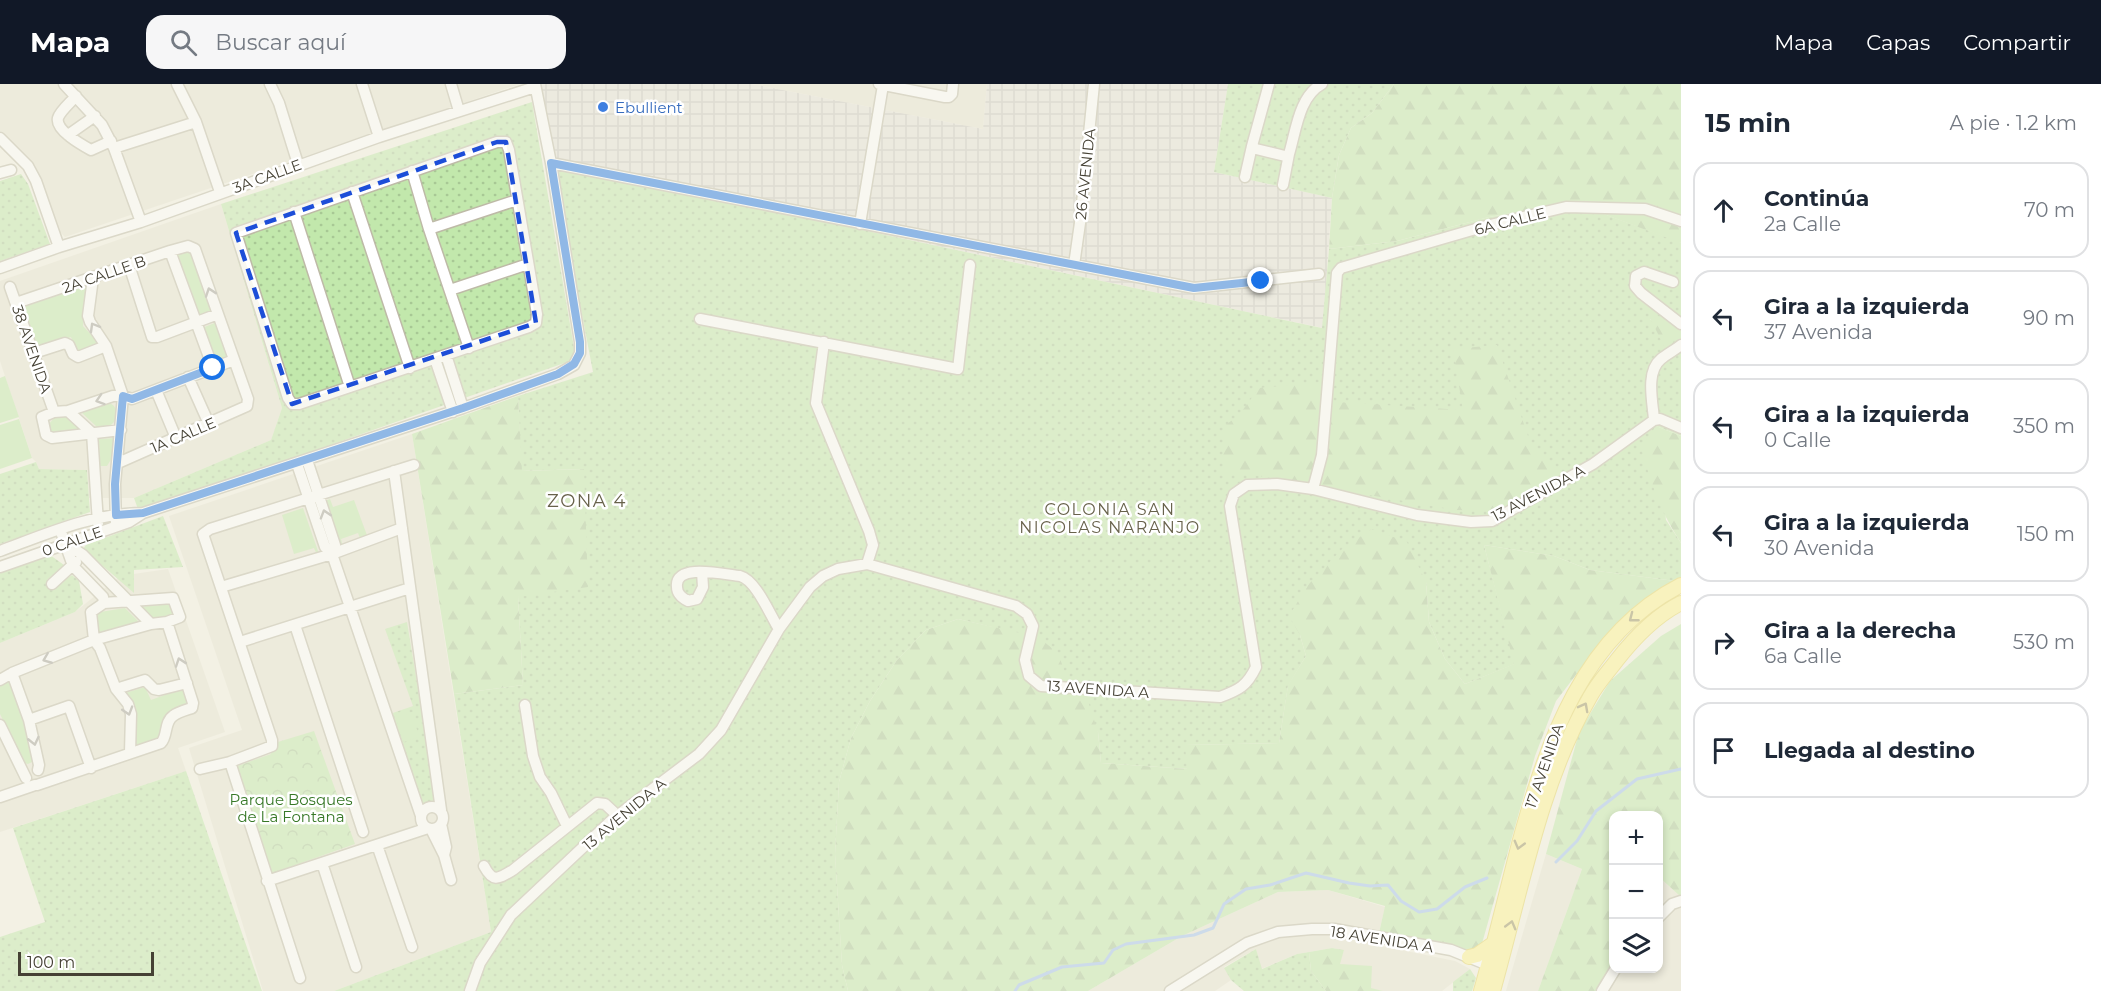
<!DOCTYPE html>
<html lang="es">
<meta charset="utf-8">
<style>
:root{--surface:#fff;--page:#f6f6f7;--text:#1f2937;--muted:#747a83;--line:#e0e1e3;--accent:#111827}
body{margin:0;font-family:Montserrat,sans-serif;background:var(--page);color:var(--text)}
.controls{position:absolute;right:18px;bottom:18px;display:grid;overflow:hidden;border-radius:12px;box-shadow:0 3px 9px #0003}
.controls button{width:54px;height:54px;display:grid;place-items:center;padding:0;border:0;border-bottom:2px solid var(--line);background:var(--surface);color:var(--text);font:30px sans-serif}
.scale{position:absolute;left:18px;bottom:15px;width:136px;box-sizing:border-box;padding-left:6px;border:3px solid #454134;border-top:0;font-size:16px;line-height:21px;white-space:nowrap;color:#454134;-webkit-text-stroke:4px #fff;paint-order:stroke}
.stop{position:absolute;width:18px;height:18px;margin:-14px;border:4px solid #1a73e8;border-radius:50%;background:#fff}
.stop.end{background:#1a73e8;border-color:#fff;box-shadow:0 2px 6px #0008}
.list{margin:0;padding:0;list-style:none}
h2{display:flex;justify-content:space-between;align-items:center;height:78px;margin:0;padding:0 24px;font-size:26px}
h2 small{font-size:20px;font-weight:400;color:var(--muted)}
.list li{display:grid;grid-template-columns:39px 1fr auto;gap:18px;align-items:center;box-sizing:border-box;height:96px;margin:0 12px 12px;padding:0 12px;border:2px solid var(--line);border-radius:18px}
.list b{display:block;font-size:22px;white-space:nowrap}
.list p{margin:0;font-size:20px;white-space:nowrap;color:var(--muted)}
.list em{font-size:20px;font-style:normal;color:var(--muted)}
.icon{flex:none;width:33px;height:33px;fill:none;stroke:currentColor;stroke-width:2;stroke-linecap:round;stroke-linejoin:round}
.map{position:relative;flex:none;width:1681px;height:907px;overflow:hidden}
header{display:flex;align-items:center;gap:36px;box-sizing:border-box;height:84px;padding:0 30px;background:var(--accent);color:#fff}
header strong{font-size:28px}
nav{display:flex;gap:33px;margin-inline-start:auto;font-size:21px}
.search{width:420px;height:54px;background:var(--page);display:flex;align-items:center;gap:15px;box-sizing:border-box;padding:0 21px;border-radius:18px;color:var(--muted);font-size:22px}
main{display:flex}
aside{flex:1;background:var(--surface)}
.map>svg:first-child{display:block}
.residential{fill:#e7e4d2}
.industrial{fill:url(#industrial-grid)}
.grass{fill:url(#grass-dots)}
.forest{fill:url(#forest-firs)}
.park{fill:url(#park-crowns)}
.garden{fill:#c2e8ac}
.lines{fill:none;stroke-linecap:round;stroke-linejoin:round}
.stream{stroke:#9fc1f1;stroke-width:3}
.minor-casing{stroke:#bebaa7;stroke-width:13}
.major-casing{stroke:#e6d55f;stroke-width:16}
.minor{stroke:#fff;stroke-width:10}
.major{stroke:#fff391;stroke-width:14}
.oneway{stroke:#a2a09a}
.oneway2{stroke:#99915e}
.route{stroke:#1a73e8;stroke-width:8}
.marked{fill:none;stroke:#1d4ed8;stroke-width:4.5;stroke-dasharray:12 8;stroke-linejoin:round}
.shop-dot{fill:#3f7fe0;stroke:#fff;stroke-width:2}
.labels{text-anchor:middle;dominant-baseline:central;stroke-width:5;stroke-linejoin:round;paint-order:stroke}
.shop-label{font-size:15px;fill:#366cbe;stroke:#fff;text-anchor:start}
.street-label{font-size:15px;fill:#454134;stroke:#fff}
.park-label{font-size:15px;fill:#377827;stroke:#fff}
.neighbourhood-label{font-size:16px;letter-spacing:1.5px;fill:#68624b;stroke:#fff}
.quarter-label{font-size:18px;letter-spacing:1.5px;fill:#68624b;stroke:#fff}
</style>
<header>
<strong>Mapa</strong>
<div class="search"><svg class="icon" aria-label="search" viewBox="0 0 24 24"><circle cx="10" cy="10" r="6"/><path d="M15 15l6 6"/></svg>Buscar aquí</div>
<nav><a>Mapa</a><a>Capas</a><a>Compartir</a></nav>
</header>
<main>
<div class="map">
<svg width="1681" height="907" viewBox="0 0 1681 907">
<defs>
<pattern id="industrial-grid" width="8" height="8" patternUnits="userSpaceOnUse" patternTransform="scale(1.5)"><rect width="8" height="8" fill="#e5e2da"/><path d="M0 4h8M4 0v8" fill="none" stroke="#c6c3bc"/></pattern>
<pattern id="grass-dots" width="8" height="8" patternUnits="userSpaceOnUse" patternTransform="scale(1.5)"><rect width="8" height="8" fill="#c2e8ac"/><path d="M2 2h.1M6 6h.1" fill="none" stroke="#a8c895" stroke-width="1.8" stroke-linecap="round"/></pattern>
<pattern id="forest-firs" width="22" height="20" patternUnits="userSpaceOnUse" patternTransform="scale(1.5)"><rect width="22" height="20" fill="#c2e8ac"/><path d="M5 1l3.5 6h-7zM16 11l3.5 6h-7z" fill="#a8c895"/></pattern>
<pattern id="park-crowns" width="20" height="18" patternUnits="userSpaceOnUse" patternTransform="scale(1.5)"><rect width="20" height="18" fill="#c2e8ac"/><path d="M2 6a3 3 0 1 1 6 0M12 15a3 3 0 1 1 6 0" fill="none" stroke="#a8c895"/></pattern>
</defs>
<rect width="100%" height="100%" fill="#f3f1e4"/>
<!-- residential -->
<path class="residential" d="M 0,0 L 520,0 L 65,153 L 60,148 L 35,81 L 0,47 Z
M 752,0 L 987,0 L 983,45 Z
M 221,120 L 282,324 L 271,356 L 134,414 L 89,414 L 87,386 L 39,385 L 36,378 L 32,374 L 0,277 L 0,197 Z
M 412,350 L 491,848 L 334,907 L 263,907 L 189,664 L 242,646 L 169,432 Z
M 168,485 L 225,648 L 178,664 L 186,687 L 0,748 L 0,559 L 75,528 L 120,492 Z
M 1546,770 L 1582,785 L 1538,907 L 1506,907 Z
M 1659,793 L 1681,813 L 1681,907 L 1596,907 L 1613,882 L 1614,884 L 1658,884 Z
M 1328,806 L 1385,823 L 1376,861 L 1455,877 L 1470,885 L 1442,907 L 1383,907 L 1371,905 L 1339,880 L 1344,866 L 1332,864 L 1297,870 L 1261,885 L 1256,865 L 1224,883 L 1231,896 L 1215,907 L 1088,907 L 1182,852 L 1278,808 Z"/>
<!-- industrial -->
<path class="industrial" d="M 541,0 L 752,0 L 983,45 L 987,0 L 1228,0 L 1214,88 L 1332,114 L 1323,244 L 553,80 Z"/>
<!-- grass -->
<path class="grass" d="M 1228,0 L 1394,0 L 1372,29 L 1351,44 L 1339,71 L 1332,114 L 1214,88 Z
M 532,18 L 576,275 L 139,428 L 134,414 L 271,356 L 282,324 L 221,120 Z
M 553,80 L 1322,244 L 1329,165 L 1397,157 L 1489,133 L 1554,122 L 1590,125 L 1678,157 L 1681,159 L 1681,232 L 1650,235 L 1681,259 L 1681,352 L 1656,342 L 1666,436 L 1681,459 L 1681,493 L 1675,497 L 1590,486 L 1554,472 L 1484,461 L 1515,580 L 1465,600 L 1445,575 L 1429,538 L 1426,498 L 1300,551 L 1306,572 L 1288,602 L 1279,659 L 1186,661 L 1188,685 L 1101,679 L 1098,648 L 992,543 L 958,535 L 926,546 L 897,576 L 870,617 L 851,654 L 839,698 L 835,770 L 842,881 L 848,907 L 334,907 L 491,848 L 454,610 L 523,601 L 518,513 L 584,385 L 521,387 L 518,312 L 593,288 Z
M 21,90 L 28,100 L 50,160 L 0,177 L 0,97 Z
M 36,378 L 39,385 L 87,386 L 90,428 L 0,460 L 0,390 Z
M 163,432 L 183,483 L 134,486 L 134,509 L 83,465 L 86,461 Z
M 50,471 L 64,481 L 47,496 L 50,506 L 72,491 L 79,497 L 83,520 L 75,528 L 0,559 L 0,489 Z
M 407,538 L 437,720 L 430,720 L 422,724 L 390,630 L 413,622 L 385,545 Z
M 186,687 L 262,907 L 0,907 L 0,853 L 45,838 L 13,744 Z
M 1256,865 L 1262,885 L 1297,870 L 1309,868 L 1311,887 L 1326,907 L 1244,907 L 1231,896 L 1224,884 Z
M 1470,885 L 1476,894 L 1472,907 L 1453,907 L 1453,898 Z"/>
<!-- forest -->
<path class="forest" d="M 1394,0 L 1681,0 L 1681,159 L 1590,125 L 1554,122 L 1489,133 L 1397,157 L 1329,165 L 1332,114 L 1339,71 L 1351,44 L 1372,29 Z
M 1681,232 L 1681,259 L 1665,264 L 1650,234 Z
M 1497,261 L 1530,358 L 1563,389 L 1522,415 L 1493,427 L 1456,426 L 1253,391 L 1223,390 L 1223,343 L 1239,331 L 1259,304 L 1324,298 L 1321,317 L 1463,326 L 1453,265 Z
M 518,312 L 522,387 L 584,385 L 588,503 L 518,513 L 523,601 L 454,610 L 412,350 Z
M 1656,342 L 1681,352 L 1681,459 C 1660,427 1651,399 1641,363 Z
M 1372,445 L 1407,458 L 1426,498 L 1429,538 L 1445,575 L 1465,600 L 1514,580 L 1484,461 L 1554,472 L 1590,486 L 1675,497 L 1630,527 L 1595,566 L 1556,617 L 1535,672 L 1481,863 L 1472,866 L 1464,865 L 1379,849 L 1385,822 L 1328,806 L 1278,808 L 1182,852 L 1088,907 L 848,907 L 842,881 L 835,770 L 839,698 L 851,654 L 870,617 L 897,576 L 926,546 L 958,535 L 1038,553 L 1058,569 L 1069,600 L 1088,617 L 1098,648 L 1101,679 L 1187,685 L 1185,661 L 1279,659 L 1288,601 L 1306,572 L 1300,551 L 1289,532 L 1308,501 L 1343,464 Z
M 1681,540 L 1681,813 L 1659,793 L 1658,732 L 1614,732 L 1613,882 L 1596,907 L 1538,907 L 1582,785 L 1546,770 L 1579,648 L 1610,597 L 1661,552 Z
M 1332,864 L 1344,866 L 1340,880 L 1372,882 L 1371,904 L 1383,907 L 1326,907 L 1311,887 L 1309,868 Z"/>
<!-- park -->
<path class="park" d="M 314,647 L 355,760 L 264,792 L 226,686 L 271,670 L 268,661 Z"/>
<!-- garden -->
<path class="garden" d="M 194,165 L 215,230 L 198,236 L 176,170 Z
M 86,202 L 83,242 L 100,260 L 76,268 L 71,253 L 38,264 L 23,222 Z
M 217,238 L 228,275 L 215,281 L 202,244 Z
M 5,292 L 19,333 L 0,339 L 0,294 Z
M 109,319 C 119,322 119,335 111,341 L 97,343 L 81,328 Z
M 56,332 L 68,332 L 83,344 L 80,348 L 52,350 L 47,342 Z
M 19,335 L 32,374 L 0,385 L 0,341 Z
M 115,354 L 115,369 L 107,382 L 100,382 L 99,355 Z
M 330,415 L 333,423 L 354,416 L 368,454 L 361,457 L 358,449 L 341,455 L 343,463 L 339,464 L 325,417 Z
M 303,424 L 319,470 L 317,471 L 314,464 L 294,470 L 282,431 Z
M 173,520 L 176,530 L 152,536 L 138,523 Z
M 125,524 L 141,540 L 99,552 L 94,536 L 100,528 Z
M 10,596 L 25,637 L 34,677 L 28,680 L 24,679 L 0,630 L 0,601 Z
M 145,603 L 151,616 L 184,604 L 190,623 L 168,631 L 156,659 L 133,668 L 137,635 L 134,621 L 122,610 Z
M 412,628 L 419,653 L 404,658 L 396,634 Z"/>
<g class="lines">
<!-- stream -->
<path class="stream" d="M 1556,778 L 1577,757 L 1596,727 L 1637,695 L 1681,685
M 1015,907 L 1019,901 L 1062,883 L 1104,879 L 1113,866 L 1126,860 L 1194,851 L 1213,844 L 1224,820 L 1246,805 L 1270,801 L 1306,789 L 1349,799 L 1370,802 L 1388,801 L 1401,817 L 1419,828 L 1437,825 L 1465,803 L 1487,794"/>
<!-- minor casing -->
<g class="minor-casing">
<path id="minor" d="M 64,0 L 102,41 L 114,64 L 141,138
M 177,0 L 196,38 L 220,108
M 270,0 L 279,19 L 298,80
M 362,0 L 379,53
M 451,0 L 459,27
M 879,0 L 945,13 L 949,13 L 952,10 L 953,0
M 1269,0 L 1252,62 L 1256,65 L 1285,72 L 1289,70 C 1296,47 1299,12 1322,0
M 76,12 C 71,18 60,27 58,34 C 55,46 82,61 91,66 L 111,57
M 68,51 L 95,32
M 0,54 L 28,82 L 36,97 L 59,163
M 497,58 L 506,58 L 509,66 L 537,230 L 536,239 L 529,243 L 299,320 L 292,320 L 288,314 L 236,149 Z
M 114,64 L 196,38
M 551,79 L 1194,204 L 1319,190
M 412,87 L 429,145 L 469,264
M 0,89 L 11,86
M 1245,93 L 1252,62
M 1283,101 L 1289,70
M 352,108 L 410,284
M 294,128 L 350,303
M 860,140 L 883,1
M 429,145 L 517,116
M 170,167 L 213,284
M 129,181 L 152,253 L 157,253 L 218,230
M 1074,181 L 1080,139 L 1094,0
M 0,184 L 59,163 L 141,138 L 379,53 L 535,3
M 93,194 L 88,232 L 90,238 L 106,262 L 123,312 L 115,400 L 116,442
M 1673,198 L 1644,188 L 1636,192 L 1635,202 L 1641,209 L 1681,240
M 10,203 L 54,328
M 450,206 L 528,180
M 16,219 L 170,167 L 188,162 L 195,165 L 248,315 L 247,322 L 118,379
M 700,235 L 958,285 L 970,181
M 824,258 L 816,319 L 869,447 L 873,461 L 867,480
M 34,269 L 65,259 L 69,261 L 73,270 L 78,273 L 106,262
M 446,271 L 463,324
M 435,275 L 453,328
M 188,293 L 209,340
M 156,306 L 176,354
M 68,327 L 92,349 L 98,439
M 1654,336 C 1653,319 1645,288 1661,275 C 1667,270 1675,266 1681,261
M 121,346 L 52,354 L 46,351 L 42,333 L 54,328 L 68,327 L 113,312 L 123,312 L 132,315 L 234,276
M 307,376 L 335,461 L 332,470
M 297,380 L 325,463 L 332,470 L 421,732
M 394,387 L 441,726
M 1313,405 L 1322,371 L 1337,189 L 1341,184 L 1486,142 L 1566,123 L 1645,125 L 1681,137
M 60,445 L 73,482 L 103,513 L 104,519 L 91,528 L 94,556 L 100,564 L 116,605 L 128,620 L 131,630 L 130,669
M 65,459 L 83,471 L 151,540
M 0,467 C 46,450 93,429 143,429
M 0,483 L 129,438 L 143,429 L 463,324 L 558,290 L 574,281 L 580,269 L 580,258 L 551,79 L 535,0
M 702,488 L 703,503 L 697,515 L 688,517 C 682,514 677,510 677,503 C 674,478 726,491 740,492 C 756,496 770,531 779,545
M 52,500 L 76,478
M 221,503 L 332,470 L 402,444
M 295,541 L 363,748
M 240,558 L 410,504
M 12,589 L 29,636 L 39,681 L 38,686
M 0,596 L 12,589 L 94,556 L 151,540 L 167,538 L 180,533 L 173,514 L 104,519
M 116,605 L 145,596 L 154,605 L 159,606 L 187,599
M 525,621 L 533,672 L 540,693 L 551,709 L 567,742
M 29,636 L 69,622 L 91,684
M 0,641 L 26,694
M 230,678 L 300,894
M 200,685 L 230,678 L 272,662 L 272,656 L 203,450 L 210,445 L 414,381
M 37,701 L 161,659 C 168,652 164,638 173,632 C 178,628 186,626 192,624 L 193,619 L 167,538
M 0,713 L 35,701
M421 734a11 11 0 1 1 22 0a11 11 0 1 1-22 0Z
M 441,740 L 446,763 L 444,771
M 431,745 L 444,771 L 451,796
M 377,761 L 412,863
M 322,779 L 356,883
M 484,782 C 493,799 498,795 513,786 L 597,719 L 605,720 L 618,732
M 267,797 L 428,744
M 1658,834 L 1672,820 L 1681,817
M 470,907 L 480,879 L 511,831 L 613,735 L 699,670 L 721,646 L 779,545 L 810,503 L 823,492 L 838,485 L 867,480 L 1016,522 L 1027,530 L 1033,542 L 1025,576 L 1029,592 L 1041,602 L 1220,613 C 1239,606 1247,602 1256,583 L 1230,422 L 1234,410 L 1247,401 L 1277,400 L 1313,405 L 1417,431 L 1471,438 L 1492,437 L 1593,380 L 1654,336 L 1660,335 L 1681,344
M 1170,907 L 1247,859 L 1278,848 L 1312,845 L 1334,845 L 1451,866 L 1493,883
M 1602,907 L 1616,884"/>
</g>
<!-- major casing -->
<g class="major-casing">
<path id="major" d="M 1469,873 L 1477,871 L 1494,859
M 1481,907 C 1495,857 1507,806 1520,756 C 1547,658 1583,551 1681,501
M 1493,907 C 1520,812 1540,699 1590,613 C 1597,600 1608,588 1617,576 C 1635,553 1655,532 1681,519"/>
</g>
<!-- minor -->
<use href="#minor" class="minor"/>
<!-- major -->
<use href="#major" class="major"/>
</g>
<!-- one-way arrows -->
<defs><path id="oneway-chevron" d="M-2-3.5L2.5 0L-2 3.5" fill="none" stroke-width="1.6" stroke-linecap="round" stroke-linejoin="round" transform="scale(1.5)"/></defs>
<g class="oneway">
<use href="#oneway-chevron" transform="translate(210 208) rotate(-109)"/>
<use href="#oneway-chevron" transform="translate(94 243) rotate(-120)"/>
<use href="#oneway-chevron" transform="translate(100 316) rotate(162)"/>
<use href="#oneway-chevron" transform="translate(325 430) rotate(-107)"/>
<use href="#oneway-chevron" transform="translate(47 575) rotate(158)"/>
<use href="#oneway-chevron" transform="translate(180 578) rotate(-109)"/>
<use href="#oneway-chevron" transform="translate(128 627) rotate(73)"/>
<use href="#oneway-chevron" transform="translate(34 657) rotate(77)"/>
</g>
<g class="oneway2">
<use href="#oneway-chevron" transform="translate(1633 534) rotate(142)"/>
<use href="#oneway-chevron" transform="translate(1584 623) rotate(-62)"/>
<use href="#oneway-chevron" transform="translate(1519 761) rotate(105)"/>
<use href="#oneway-chevron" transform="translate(1511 841) rotate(-75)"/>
</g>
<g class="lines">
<!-- route -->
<path class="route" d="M 213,284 L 132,315 L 123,312 L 115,400 L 116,431 L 143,429 L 463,324 L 558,290 L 574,280 L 580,269 L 580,258 L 551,79 L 1194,204 L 1261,197"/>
</g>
<!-- marked area -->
<path d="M0 0H1681V907H0ZM 497,58 L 506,58 L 536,239 L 292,320 L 236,149 Z" fill="#f3f1e4" fill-opacity=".55" fill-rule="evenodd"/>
<path class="marked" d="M 497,58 L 506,58 L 536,239 L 292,320 L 236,149 Z"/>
<!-- markers -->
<circle class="shop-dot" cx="603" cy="23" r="6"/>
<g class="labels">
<!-- shop labels -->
<g class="shop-label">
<text x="615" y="23">Ebullient</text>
</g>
<!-- street labels -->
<g class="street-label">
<text transform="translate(1085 90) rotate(-84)">26 AVENIDA</text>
<text transform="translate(267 92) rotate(-20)">3A CALLE</text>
<text transform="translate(1510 137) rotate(-14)">6A CALLE</text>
<text transform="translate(104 190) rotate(-19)">2A CALLE B</text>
<text transform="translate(32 265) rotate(71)">38 AVENIDA</text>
<text transform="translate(183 351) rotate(-23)">1A CALLE</text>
<text transform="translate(1538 409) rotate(-28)">13 AVENIDA A</text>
<text transform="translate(72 457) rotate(-19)">0 CALLE</text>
<text transform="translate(1098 605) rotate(4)">13 AVENIDA A</text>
<text transform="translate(1544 682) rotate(-71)">17 AVENIDA</text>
<text transform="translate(624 730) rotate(-40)">13 AVENIDA A</text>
<text transform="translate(1382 855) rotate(9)">18 AVENIDA A</text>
</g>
<!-- park labels -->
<g class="park-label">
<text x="291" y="715">Parque Bosques<tspan x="291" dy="17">de La Fontana</tspan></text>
</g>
<!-- neighbourhood labels -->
<g class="neighbourhood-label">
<text x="1110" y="425">COLONIA SAN<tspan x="1110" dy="18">NICOLAS NARANJO</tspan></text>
</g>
<!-- quarter labels -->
<g class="quarter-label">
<text x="587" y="417">ZONA 4</text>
</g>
</g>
</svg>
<div class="controls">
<button>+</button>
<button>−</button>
<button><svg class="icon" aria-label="layers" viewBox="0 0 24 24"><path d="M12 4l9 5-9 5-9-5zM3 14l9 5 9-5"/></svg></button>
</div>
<div class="scale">100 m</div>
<div class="stop" style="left:213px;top:284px"></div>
<div class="stop end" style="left:1261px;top:197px"></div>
</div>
<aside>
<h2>15 min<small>A pie · 1.2 km</small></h2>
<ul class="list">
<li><svg class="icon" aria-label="ahead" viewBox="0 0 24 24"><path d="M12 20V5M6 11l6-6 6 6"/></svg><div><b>Continúa</b><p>2a Calle</p></div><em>70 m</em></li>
<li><svg class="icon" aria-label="left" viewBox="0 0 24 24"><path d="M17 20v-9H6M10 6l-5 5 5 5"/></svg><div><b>Gira a la izquierda</b><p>37 Avenida</p></div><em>90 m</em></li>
<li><svg class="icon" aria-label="left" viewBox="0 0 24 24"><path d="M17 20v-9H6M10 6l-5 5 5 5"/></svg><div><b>Gira a la izquierda</b><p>0 Calle</p></div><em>350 m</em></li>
<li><svg class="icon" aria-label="left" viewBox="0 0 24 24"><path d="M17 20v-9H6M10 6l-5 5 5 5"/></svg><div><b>Gira a la izquierda</b><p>30 Avenida</p></div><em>150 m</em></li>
<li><svg class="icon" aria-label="right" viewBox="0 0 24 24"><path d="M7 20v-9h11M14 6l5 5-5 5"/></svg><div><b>Gira a la derecha</b><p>6a Calle</p></div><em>530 m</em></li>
<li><svg class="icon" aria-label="arrive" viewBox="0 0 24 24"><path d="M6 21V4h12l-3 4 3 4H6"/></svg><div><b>Llegada al destino</b></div></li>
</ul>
</aside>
</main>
